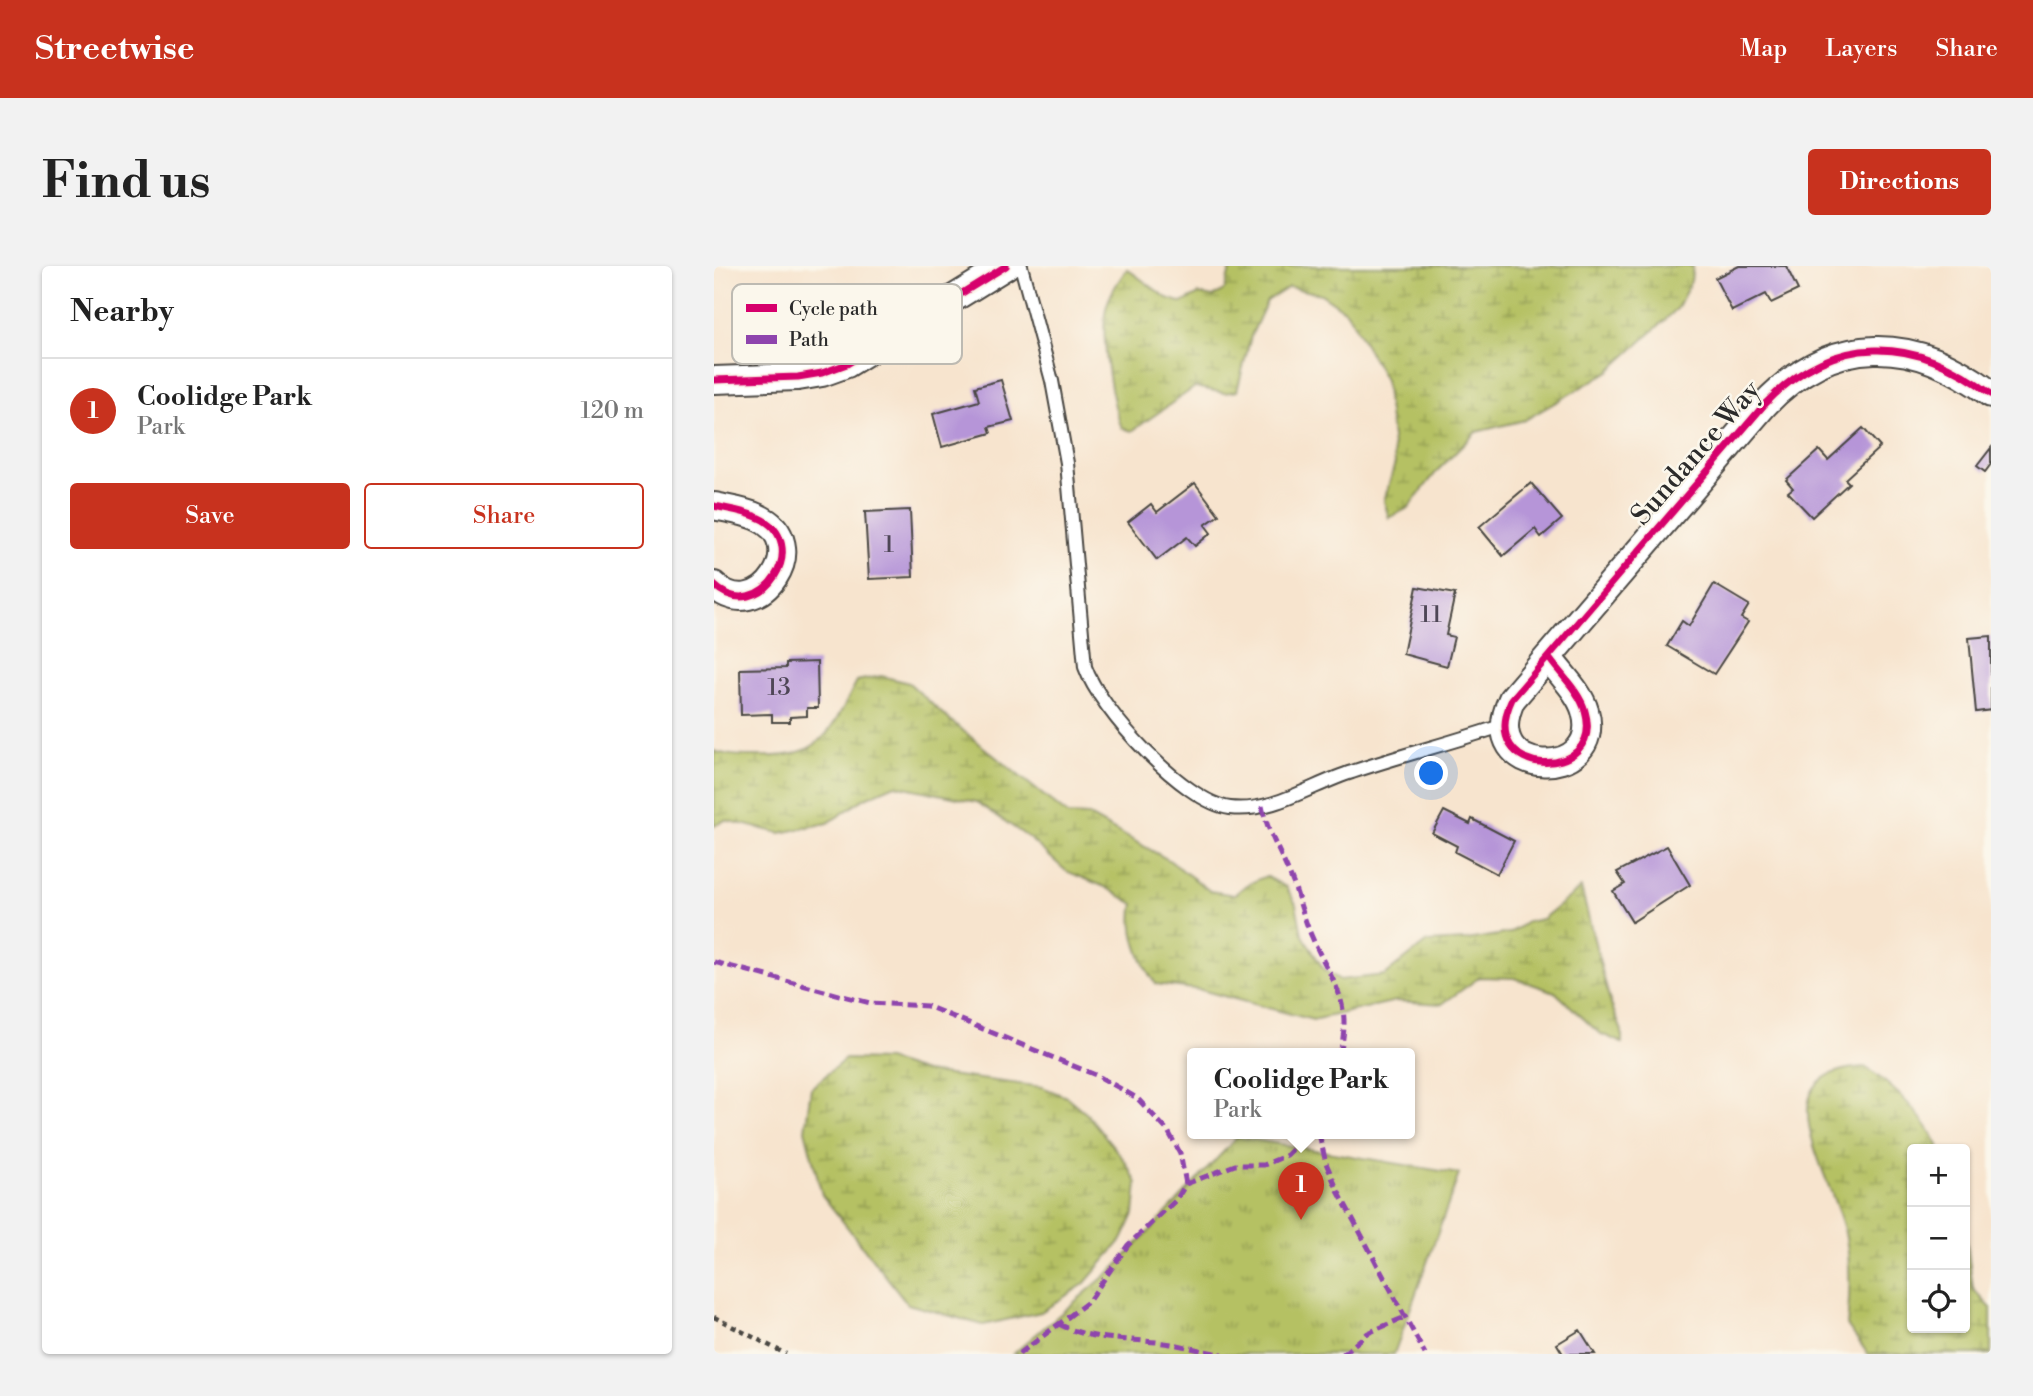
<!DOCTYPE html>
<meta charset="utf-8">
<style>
:root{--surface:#fff;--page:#f2f2f2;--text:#222;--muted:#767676;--line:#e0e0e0;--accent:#c8321e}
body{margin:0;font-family:"Libre Bodoni",serif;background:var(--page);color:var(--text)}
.controls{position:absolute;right:21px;bottom:21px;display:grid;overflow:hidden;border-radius:7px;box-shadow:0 2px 5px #0004}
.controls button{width:63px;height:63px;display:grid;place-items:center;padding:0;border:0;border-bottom:2px solid var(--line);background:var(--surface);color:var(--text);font:35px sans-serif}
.you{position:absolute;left:718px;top:508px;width:24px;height:24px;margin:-18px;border:5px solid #fff;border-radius:50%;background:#1a73e8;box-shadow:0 0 0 10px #1a73e833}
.badge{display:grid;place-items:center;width:46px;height:46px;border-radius:50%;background:var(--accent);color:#fff;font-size:23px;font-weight:700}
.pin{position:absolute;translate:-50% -58px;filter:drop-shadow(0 2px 4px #0008)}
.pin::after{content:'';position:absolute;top:37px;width:24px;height:21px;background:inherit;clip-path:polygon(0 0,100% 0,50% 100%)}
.popup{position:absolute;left:473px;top:782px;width:228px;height:91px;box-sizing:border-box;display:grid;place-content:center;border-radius:7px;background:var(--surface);filter:drop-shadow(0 2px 5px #0005);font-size:23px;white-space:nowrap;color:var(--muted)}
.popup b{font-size:26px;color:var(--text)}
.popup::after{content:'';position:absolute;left:50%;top:100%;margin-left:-14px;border:14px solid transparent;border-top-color:var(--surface)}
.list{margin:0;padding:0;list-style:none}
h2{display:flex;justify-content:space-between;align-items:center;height:91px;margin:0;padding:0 28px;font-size:30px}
h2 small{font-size:23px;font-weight:400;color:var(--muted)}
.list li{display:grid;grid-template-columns:46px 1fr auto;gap:21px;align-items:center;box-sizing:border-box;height:105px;padding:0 28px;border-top:2px solid var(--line)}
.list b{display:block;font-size:26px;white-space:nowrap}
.list p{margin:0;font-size:23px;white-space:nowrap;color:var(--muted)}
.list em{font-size:23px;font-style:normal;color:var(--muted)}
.actions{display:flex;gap:14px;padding:21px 28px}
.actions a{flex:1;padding:16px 0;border:2px solid var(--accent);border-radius:7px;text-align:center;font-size:24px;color:var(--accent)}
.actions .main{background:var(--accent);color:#fff}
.icon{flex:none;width:38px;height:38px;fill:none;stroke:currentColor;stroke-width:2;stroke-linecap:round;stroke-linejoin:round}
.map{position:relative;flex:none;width:1277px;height:1088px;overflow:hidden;border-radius:7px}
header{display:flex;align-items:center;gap:42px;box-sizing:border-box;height:98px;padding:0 35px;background:var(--accent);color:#fff}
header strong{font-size:33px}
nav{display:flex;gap:38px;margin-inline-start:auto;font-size:24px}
.intro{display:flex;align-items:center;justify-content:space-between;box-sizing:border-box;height:168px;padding:0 42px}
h1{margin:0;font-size:49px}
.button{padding:18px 32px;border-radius:7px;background:var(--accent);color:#fff;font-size:24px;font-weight:700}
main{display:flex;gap:42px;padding:0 42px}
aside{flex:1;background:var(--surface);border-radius:7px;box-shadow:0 2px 5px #0004}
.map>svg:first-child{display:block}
.grass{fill:url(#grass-tufts);stroke:#707647;stroke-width:2}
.wetland{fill:url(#wetland-marsh);stroke:#707647;stroke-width:2}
.building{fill:#b695d8}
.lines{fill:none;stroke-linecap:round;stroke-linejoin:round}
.service-casing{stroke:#4a4743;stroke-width:16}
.minor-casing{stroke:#4a4743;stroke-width:30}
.path{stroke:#4a4743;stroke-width:4.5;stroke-dasharray:5 5;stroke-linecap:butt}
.service{stroke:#fff;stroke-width:12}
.minor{stroke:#fff;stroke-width:26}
.quiet{stroke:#8e44ad;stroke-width:5;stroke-dasharray:10 5;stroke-linecap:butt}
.cycleway-casing{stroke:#fbf7ec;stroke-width:11}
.cycleway{stroke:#d6006c;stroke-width:7}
.labels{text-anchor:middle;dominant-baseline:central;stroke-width:5;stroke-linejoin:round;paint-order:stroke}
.number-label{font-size:24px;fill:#4e4656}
.street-label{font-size:28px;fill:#2b2b2b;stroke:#fbf7ec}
.key{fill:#fbf7ec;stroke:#bdbab2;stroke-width:2}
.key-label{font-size:19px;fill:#2b2b2b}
</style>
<header>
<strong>Streetwise</strong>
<nav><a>Map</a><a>Layers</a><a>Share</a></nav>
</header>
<div class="intro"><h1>Find us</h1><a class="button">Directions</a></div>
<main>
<aside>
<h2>Nearby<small></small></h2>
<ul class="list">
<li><span class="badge">1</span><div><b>Coolidge Park</b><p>Park</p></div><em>120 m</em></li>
</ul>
<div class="actions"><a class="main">Save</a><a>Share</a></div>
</aside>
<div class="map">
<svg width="1277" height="1088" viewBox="0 0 1277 1088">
<defs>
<pattern id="grass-tufts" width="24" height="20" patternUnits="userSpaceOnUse" patternTransform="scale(1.75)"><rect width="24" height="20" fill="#b5c163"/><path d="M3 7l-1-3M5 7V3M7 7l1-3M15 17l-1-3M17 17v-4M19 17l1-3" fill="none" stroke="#939d52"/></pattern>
<pattern id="wetland-marsh" width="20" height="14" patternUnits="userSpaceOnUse" patternTransform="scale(1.75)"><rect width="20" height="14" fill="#b5c163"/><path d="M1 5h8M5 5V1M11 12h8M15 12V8" fill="none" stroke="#939d52"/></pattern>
</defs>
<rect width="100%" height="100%" fill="#fbf7ec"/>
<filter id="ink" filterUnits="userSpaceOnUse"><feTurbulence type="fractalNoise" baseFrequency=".0143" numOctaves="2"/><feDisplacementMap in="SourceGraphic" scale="14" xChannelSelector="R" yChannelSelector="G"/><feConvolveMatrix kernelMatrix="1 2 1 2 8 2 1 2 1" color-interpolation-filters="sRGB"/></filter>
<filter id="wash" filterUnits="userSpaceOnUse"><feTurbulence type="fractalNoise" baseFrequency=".00686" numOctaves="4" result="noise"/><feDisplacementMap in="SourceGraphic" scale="28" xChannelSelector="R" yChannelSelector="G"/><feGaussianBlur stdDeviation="1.57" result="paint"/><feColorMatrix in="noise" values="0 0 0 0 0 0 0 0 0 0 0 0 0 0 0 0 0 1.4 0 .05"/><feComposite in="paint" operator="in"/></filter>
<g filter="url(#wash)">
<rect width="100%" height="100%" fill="#f7e4ce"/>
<!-- grass -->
<path class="grass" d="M 523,871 L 745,908 L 680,1088 L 299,1088 L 403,1000 Z"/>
<!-- wetland -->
<path class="wetland" d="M 517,0 L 979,0 L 977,15 L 963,43 L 895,105 L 811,154 L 762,166 L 724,204 L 694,242 L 675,252 L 670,235 L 681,197 L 671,114 L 633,46 L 607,28 L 575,21 L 553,35 L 537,70 L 523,125 L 510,127 L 481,121 L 418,165 L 408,162 C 397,136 388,75 391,48 C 393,32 404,15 413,3 L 453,32 L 468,37 L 485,28 L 499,31 L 511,23 Z
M 167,410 L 195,417 L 232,451 L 354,549 L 375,550 L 455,594 L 496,625 L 520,629 L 532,619 L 552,610 L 572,621 L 582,638 L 588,668 L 610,704 L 626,714 L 671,709 L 713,676 L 753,674 L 796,667 L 813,656 L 828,653 L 867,622 L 896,736 L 908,765 L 908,777 L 885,767 L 841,726 L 800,712 L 766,711 L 728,738 L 682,735 L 599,754 L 487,724 L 442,718 C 426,698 414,663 420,638 L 391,621 L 352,605 L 315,572 L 263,536 L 181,519 L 151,532 L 114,557 L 66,567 L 11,554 L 0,560 L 0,485 C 14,490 29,490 43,490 C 108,493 116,467 143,415 Z
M 131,793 L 173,794 L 211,806 L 328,821 L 353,831 L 374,849 L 411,895 L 423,917 L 420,948 L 408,974 L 370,1018 L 327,1046 L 269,1059 L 194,1038 L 108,929 L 91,864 L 97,822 Z
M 1151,801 C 1181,821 1210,850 1226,883 L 1198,883 L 1198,1062 L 1251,1062 L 1251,966 L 1259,1023 L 1277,1042 L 1277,1088 L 1154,1088 L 1133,1059 C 1136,1030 1137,1001 1132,972 C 1122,914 1041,806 1151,801 Z"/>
<g id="blocks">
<!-- building -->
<path class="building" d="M 1025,0 L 1072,0 L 1084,24 L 1057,37 L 1052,28 L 1018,45 L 1001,12 Z
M 287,114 L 299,155 L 275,161 L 277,167 L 228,181 L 219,148 L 265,135 L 261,121 Z
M 1149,162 L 1166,181 L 1131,213 L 1135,217 L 1098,251 L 1074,226 L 1079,222 L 1072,214 L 1105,184 L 1114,194 Z
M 1277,182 L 1277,198 L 1271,206 L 1263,200 Z
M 481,217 L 505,249 L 491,259 L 497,267 L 481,280 L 473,271 L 443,294 L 414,256 L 437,238 L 443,246 Z
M 817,217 L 848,253 L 827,271 L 821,263 L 789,290 L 765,261 Z
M 196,244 L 199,311 L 155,313 L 151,246 Z
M 1000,318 L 1035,339 L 1027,352 L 1034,356 L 1000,408 L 953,380 L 968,355 L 975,360 Z
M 703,321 L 741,328 L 732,369 L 740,371 L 733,400 L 689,388 Z
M 1277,370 L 1277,444 L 1262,446 L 1255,372 Z
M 103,396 L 104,442 L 93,442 L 93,450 L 76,451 L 76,456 L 58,456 L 58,448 L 27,449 L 26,403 L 72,402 L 72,397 Z
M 730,545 L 756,558 L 758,553 L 800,575 L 783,608 L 741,586 L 743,580 L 718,567 Z
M 953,580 L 976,619 L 918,656 L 899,625 L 911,618 L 903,606 Z
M 866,1064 L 881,1088 L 849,1088 L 843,1078 Z"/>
</g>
</g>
<g filter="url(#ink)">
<use href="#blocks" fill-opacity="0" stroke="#4a4743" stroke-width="2"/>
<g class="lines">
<!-- service casing -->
<g class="service-casing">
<path id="service" d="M 307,0 L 338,115 L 353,197 L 371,401 C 386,444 470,536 516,542 C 559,547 599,518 638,506 C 688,489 740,476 790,459"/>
</g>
<!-- minor casing -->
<g class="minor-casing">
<path id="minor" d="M 0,114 L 84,111 L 108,107 L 133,98 L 292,0
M 0,240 C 14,243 30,245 43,251 C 102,276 45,362 0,319
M 835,392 C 846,408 866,426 871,445 C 892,517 760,514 798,433 L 1050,139 C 1119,66 1200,69 1277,128"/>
</g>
<!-- path -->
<path class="path" d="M 0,1051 L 72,1088"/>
<!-- service -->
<use href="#service" class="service"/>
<!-- minor -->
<use href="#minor" class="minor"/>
<!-- quiet -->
<path class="quiet" d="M 548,540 C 553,564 564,582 574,605 C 584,626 588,649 598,671 C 618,718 639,732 626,788
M 0,696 L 156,737 L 213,740 L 384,810 L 423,832 L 454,865 L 466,887 L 472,918
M 605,868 L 612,897 L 624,925 L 711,1088
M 345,1058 C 379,1076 413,1072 450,1077 C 470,1079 488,1086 509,1088
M 305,1088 L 374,1036 L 414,979 L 462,934 L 472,918 L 521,899 L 550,899 L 573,889 L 594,868
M 629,1088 L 654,1067 L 691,1051"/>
<!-- cycleway casing -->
<g class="cycleway-casing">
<path id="cycleway" d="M 0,114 L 84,111 L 108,107 L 133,98 L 292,0
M 0,240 C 14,243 30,245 43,251 C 102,276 45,362 0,319
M 835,392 C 846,408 866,426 871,445 C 892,517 760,514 798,433 L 1050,139 C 1119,66 1200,69 1277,128"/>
</g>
<!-- cycleway -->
<use href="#cycleway" class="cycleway"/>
</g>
</g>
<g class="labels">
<!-- number labels -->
<g class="number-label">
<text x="175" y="279">1</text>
<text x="717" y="349">11</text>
<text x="65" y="422">13</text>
</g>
<!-- street labels -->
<g class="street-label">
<text transform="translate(982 187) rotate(-49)">Sundance Way</text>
</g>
</g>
<!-- legend -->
<rect x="18" y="18" width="230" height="80" rx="10" class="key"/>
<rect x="32" y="38" width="31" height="8" fill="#d6006c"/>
<rect x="32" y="69" width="31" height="9" fill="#8e44ad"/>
<g class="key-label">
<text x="75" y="49">Cycle path</text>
<text x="75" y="80">Path</text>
</g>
</svg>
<div class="controls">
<button>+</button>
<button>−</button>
<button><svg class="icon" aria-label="locate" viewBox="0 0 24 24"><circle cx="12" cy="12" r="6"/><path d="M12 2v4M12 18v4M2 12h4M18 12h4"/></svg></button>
</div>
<div class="you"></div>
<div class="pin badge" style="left:587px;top:954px">1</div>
<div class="popup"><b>Coolidge Park</b>Park</div>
</div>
</main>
